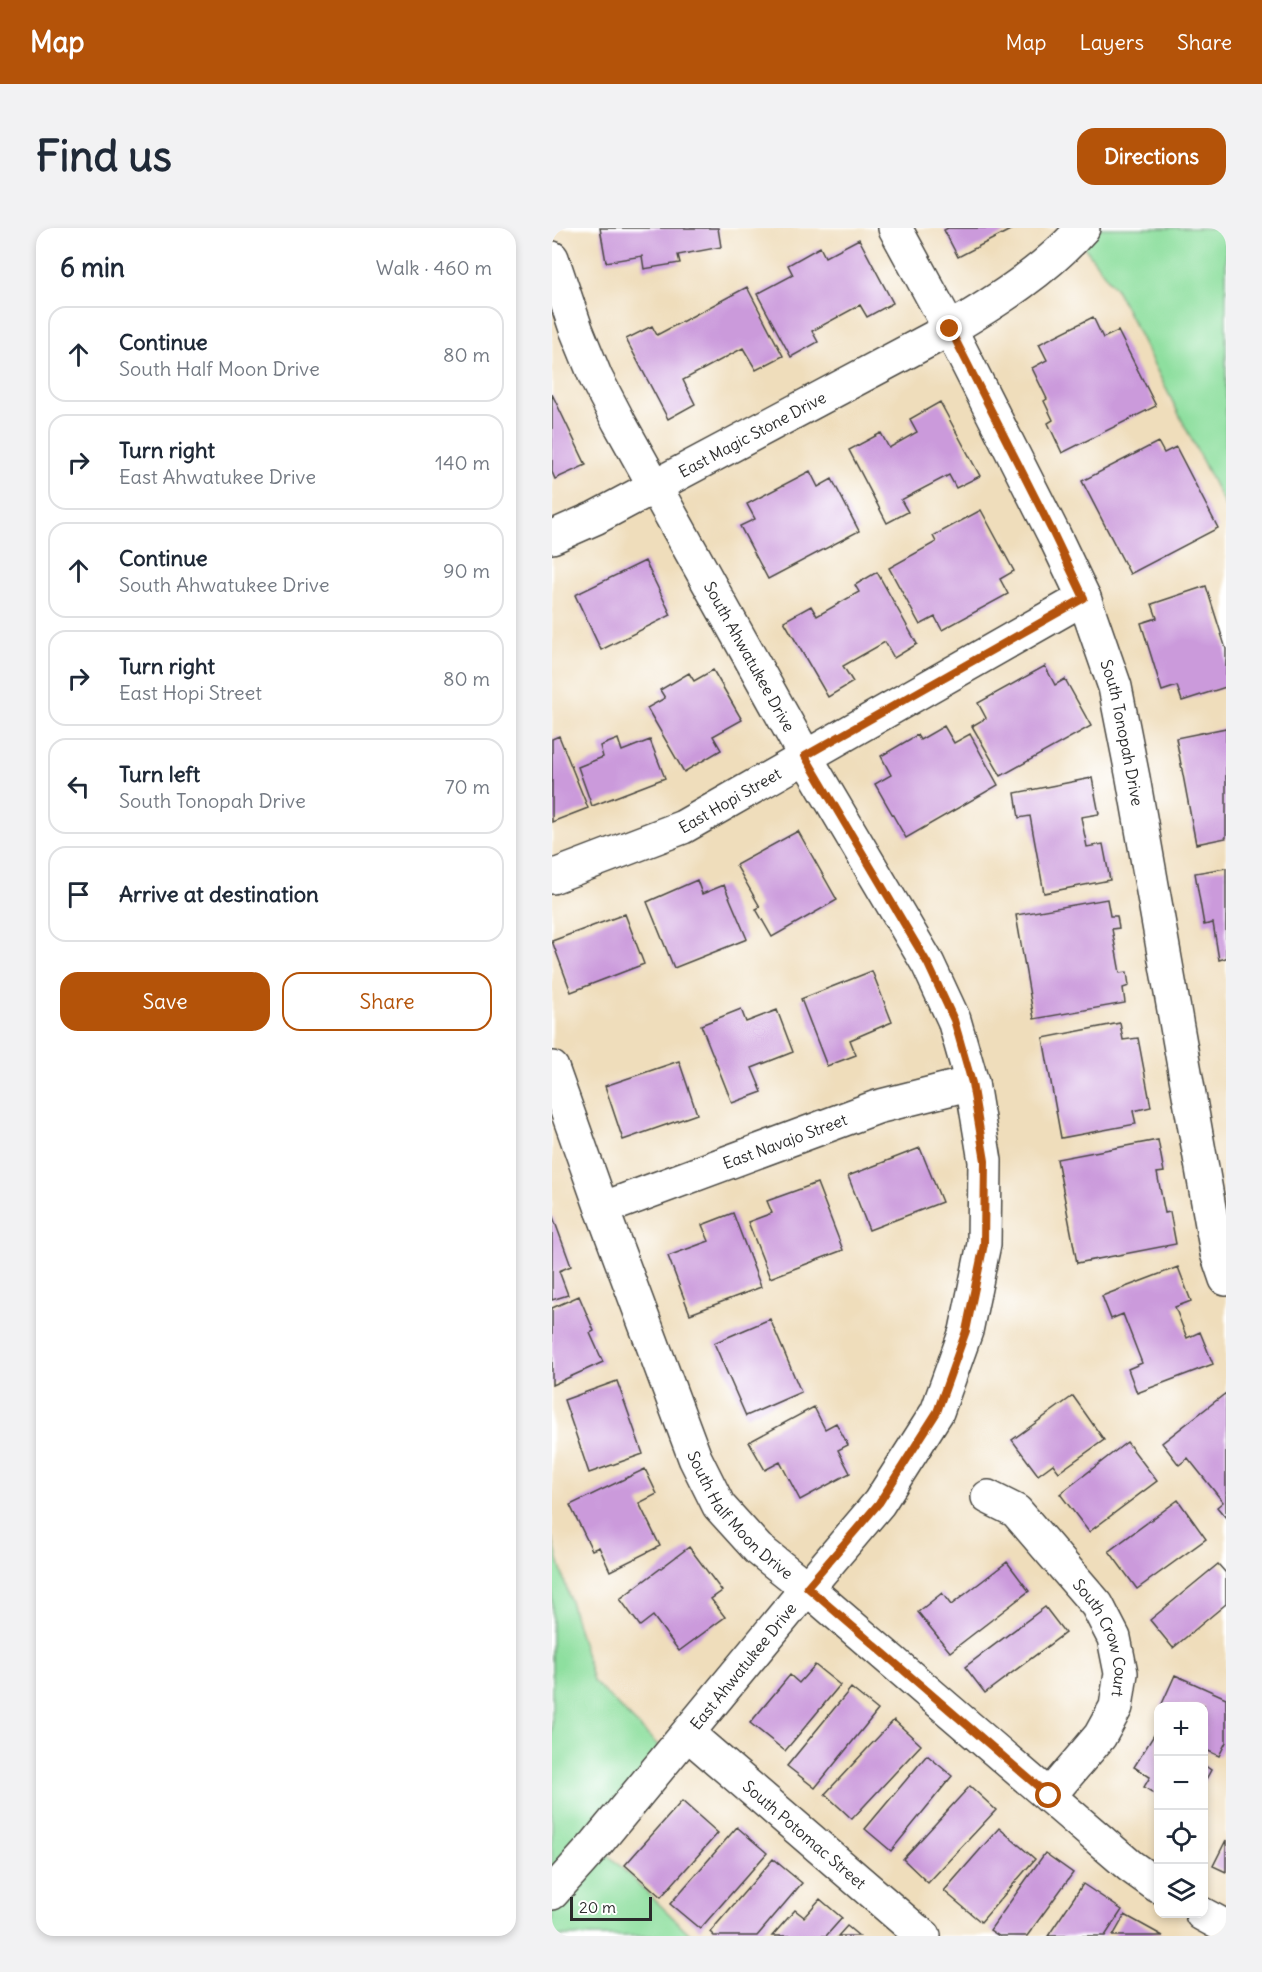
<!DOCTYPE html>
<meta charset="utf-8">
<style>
:root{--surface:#fff;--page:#f2f2f3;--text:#1f2937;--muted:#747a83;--line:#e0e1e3;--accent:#b45309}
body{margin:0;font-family:Delius,sans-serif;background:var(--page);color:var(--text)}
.controls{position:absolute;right:18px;bottom:18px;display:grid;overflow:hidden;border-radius:12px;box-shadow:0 3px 9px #0003}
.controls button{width:54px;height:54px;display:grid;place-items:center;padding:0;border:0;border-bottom:2px solid var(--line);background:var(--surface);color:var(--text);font:30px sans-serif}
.scale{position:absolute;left:18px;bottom:15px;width:82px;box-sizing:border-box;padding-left:6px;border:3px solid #2b2b2b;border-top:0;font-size:16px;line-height:21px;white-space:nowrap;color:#2b2b2b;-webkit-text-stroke:4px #fff;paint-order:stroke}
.stop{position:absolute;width:18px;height:18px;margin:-14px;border:4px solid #b45309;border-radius:50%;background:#fff}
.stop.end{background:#b45309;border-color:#fff;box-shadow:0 2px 6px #0008}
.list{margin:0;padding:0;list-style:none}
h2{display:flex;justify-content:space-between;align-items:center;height:78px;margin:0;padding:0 24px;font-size:26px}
h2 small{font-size:20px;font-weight:400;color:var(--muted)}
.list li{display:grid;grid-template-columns:39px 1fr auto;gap:18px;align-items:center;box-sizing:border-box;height:96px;margin:0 12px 12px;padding:0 12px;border:2px solid var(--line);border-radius:18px}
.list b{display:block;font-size:22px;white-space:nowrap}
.list p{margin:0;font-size:20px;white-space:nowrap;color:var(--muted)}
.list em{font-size:20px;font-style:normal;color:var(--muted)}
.actions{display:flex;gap:12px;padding:18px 24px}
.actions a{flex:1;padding:14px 0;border:2px solid var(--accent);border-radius:18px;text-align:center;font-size:21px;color:var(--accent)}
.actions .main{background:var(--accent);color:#fff}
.icon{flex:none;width:33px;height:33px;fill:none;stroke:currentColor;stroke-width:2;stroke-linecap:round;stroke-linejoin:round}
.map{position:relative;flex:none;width:674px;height:1708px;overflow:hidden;border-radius:18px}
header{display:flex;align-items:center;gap:36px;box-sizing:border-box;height:84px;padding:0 30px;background:var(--accent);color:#fff}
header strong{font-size:28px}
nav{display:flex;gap:33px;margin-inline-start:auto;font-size:21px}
.intro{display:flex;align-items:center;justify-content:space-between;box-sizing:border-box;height:144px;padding:0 36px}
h1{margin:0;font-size:42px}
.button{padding:15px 27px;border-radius:18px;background:var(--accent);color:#fff;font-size:21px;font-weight:700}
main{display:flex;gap:36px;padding:0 36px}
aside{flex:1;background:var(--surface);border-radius:18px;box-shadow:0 3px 9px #0003}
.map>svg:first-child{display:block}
.green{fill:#8edf9f;stroke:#5c8565;stroke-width:1.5}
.building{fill:#cb9adb}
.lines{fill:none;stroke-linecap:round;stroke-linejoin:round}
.minor-casing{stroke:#484641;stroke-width:36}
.minor{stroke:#fff;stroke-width:33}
.route{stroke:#b45309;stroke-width:8}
.labels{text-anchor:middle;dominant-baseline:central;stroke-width:5;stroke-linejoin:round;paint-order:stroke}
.street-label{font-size:16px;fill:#2b2b2b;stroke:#fff}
</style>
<header>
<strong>Map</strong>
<nav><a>Map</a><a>Layers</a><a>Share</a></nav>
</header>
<div class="intro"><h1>Find us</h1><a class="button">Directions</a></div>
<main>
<aside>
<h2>6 min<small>Walk · 460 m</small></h2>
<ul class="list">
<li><svg class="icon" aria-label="ahead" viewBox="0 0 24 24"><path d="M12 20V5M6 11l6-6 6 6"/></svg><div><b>Continue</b><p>South Half Moon Drive</p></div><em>80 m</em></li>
<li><svg class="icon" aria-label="right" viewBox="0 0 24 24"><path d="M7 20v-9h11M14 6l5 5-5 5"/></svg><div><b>Turn right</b><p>East Ahwatukee Drive</p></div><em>140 m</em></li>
<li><svg class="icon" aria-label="ahead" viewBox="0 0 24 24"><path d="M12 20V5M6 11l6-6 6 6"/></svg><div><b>Continue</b><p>South Ahwatukee Drive</p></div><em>90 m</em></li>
<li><svg class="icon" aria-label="right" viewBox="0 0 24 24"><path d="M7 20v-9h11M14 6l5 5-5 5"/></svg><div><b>Turn right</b><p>East Hopi Street</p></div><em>80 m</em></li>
<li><svg class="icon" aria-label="left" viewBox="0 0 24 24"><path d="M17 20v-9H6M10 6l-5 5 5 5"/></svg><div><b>Turn left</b><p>South Tonopah Drive</p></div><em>70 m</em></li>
<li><svg class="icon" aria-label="arrive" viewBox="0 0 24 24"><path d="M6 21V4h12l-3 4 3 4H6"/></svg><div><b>Arrive at destination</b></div></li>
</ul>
<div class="actions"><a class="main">Save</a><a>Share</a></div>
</aside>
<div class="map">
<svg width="674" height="1708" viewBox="0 0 674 1708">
<rect width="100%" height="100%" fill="#fff"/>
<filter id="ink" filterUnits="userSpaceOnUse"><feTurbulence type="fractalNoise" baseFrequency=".0167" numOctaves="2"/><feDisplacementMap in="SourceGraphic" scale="12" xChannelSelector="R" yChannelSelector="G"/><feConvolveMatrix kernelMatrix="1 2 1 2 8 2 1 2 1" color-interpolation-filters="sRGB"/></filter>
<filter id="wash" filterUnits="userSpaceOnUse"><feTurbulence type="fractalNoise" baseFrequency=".008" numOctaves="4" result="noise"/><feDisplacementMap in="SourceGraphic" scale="24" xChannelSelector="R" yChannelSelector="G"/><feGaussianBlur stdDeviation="1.35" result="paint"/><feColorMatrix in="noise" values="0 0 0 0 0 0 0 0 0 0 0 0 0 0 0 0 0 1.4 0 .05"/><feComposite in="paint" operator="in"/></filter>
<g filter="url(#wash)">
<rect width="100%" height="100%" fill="#efddbb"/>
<!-- green -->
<path class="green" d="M 518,0 L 674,0 L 674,280 L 565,63 Z
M 0,1310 L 41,1453 L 117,1528 L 45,1616 L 140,1708 L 0,1708 Z"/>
<g id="blocks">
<!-- building -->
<path class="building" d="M 48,0 L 166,0 L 169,19 L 126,27 L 128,35 L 92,41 L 90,28 L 54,34 Z
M 396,0 L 462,0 L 406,29 L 392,2 Z
M 307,11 L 341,75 L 315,89 L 308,77 L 260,103 L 266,114 L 239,129 L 205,66 L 241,47 L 236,37 L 268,19 L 273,29 Z
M 195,59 L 231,128 L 204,142 L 191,120 L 131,152 L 143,176 L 116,191 L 74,111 L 100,98 L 105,107 Z
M 541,89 L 551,110 L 566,103 L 604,178 L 510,225 L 496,195 L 501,192 L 492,173 L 495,171 L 480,140 L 495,132 L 487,116 Z
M 0,166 L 34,237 L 3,251 L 0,244 Z
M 388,174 L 428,248 L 404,260 L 397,247 L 349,272 L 356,284 L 335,295 L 297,222 L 329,205 L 337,220 L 365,204 L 358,191 Z
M 606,214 L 612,225 L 624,219 L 666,300 L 578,346 L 530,253 Z
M 258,243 L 266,259 L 280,251 L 307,303 L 216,351 L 188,298 L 203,291 L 195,276 Z
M 429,282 L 462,343 L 448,351 L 456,366 L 390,402 L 383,389 L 368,397 L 337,340 L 384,314 L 381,308 Z
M 93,333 L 119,387 L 49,422 L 23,367 Z
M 325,344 L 365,416 L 342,430 L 333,414 L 291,438 L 301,454 L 276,469 L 232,393 L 259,378 L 265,388 L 307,364 L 303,357 Z
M 654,358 L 674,421 L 674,459 L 630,473 L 625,458 L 610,463 L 589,395 L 605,390 L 600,376 Z
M 493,438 L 503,457 L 513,451 L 539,498 L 449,548 L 420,498 L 434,490 L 426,475 Z
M 161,442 L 190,492 L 161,508 L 169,522 L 132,544 L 95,480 L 113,470 L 108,462 L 137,445 L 142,453 Z
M 392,498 L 402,515 L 418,506 L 446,557 L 354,610 L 323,556 L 339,547 L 329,528 L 365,507 L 368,512 Z
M 674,500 L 674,610 L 644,616 L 624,510 Z
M 7,508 L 36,580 L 0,594 L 0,511 Z
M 66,511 L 70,523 L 98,512 L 113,550 L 40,578 L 26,539 L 51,529 L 48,518 Z
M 540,550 L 547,586 L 529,589 L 535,619 L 551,616 L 558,652 L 492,665 L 478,588 L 467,590 L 463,565 Z
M 246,603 L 285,672 L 220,709 L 204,681 L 208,679 L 184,637 Z
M 674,640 L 674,730 L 667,732 L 661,695 L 652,697 L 643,645 Z
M 145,652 L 150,666 L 172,657 L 195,711 L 122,740 L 95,674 Z
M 555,671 L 558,688 L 565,688 L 567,700 L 560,701 L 568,745 L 575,744 L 577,758 L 571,760 L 573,775 L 482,791 L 464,687 Z
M 73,686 L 92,736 L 19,764 L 0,713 Z
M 320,743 L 340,794 L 298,812 L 304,827 L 275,838 L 249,771 Z
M 189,781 L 194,794 L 225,782 L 241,824 L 200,840 L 210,864 L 180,875 L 149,797 Z
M 568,795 L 571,812 L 586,810 L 599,879 L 581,883 L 584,896 L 509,910 L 491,810 Z
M 127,833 L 145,886 L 71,912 L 53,858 Z
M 606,912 L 612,944 L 605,945 L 613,985 L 618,984 L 624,1016 L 525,1035 L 505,931 Z
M 368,920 L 390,974 L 317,1002 L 296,948 Z
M 265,955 L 291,1022 L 218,1050 L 196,994 L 220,985 L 215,973 Z
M 181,985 L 209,1059 L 138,1086 L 116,1028 L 157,1013 L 150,997 Z
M 0,986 L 19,1038 L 7,1043 L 16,1067 L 0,1072 Z
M 626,1039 L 639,1073 L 623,1079 L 635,1110 L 648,1104 L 661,1136 L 585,1165 L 576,1141 L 590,1135 L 571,1086 L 559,1091 L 550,1068 Z
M 27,1068 L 42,1103 L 38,1105 L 51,1134 L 0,1157 L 0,1080 Z
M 218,1091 L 249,1164 L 194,1188 L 162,1115 Z
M 65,1153 L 91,1226 L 37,1245 L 12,1172 Z
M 674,1165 L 674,1290 L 665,1279 L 671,1274 L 636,1230 L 627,1237 L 610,1215 Z
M 521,1168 L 552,1212 L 507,1244 L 501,1236 L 486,1247 L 460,1212 Z
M 262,1179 L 273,1201 L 284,1195 L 296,1217 L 286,1222 L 298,1245 L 248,1272 L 228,1234 L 213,1242 L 197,1214 Z
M 575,1214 L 605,1253 L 537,1304 L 508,1266 Z
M 93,1241 L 105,1266 L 87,1275 L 108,1318 L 58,1343 L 47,1319 L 40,1322 L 18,1277 Z
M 626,1272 L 654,1311 L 585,1361 L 557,1323 Z
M 137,1319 L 170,1363 L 159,1371 L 173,1389 L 127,1423 L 101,1388 L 88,1398 L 68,1371 Z
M 455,1334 L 477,1363 L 398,1424 L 366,1384 L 390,1365 L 399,1377 Z
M 666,1336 L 674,1345 L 674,1376 L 621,1420 L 598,1392 Z
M 493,1379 L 513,1405 L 433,1465 L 413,1439 Z
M 263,1437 L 288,1457 L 233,1523 L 198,1495 L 238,1447 L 247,1455 Z
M 623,1447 L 674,1470 L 674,1514 L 667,1528 L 652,1521 L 652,1478 L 609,1478 Z
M 299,1460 L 326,1482 L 263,1560 L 235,1538 Z
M 342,1492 L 369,1517 L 300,1591 L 273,1566 Z
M 602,1507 L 606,1510 L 606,1568 L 592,1559 L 598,1549 L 582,1539 Z
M 375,1527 L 400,1548 L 339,1623 L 313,1601 Z
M 652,1537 L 659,1542 L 652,1555 Z
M 418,1558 L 444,1582 L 376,1655 L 351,1631 Z
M 130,1573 L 166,1605 L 109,1669 L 73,1637 Z
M 185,1599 L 215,1625 L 148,1701 L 118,1676 Z
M 447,1600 L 483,1631 L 429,1694 L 392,1663 Z
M 674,1612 L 674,1644 L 661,1638 Z
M 493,1625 L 521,1645 L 475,1708 L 447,1708 L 438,1702 Z
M 221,1631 L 250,1655 L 205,1708 L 162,1708 L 158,1704 Z
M 531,1656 L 570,1682 L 553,1708 L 496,1708 Z
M 268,1671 L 290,1690 L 274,1708 L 220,1708 L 243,1682 L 252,1689 Z
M 573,1687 L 611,1708 L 561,1708 Z
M 295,1698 L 307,1708 L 286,1708 Z"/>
</g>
</g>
<g filter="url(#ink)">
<use href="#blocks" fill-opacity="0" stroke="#484641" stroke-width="1.5"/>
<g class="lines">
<!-- minor casing -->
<g class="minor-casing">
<g id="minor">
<path id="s1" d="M 343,0 L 398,101 L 502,307 L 532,370 L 563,459 L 581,550 L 665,1025 L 674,1051"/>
<path id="s2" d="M 0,30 L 24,101 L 44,150 L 67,194 L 253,528 L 376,736 L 402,792 L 420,855 L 433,933 L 432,1016 L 414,1103 L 385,1184 L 327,1275 L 255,1360 L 44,1616 L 0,1665"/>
<path id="s3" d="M 0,309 L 43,290 L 398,101 C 445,73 494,42 531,0"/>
<path id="s4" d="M 0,649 L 131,599 L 532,370"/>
<path id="s5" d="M 0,840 L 50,981 L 143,1230 L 167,1278 L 206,1321 L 255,1360 L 578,1638 L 606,1658"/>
<path id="s6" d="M 50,981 L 325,879 L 420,855"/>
<path id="s7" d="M 436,1269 L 464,1283 L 545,1377 L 562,1410 L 569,1445 L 564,1479 L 548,1508 L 497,1568"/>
<path id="s8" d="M 136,1506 L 361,1700 L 372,1708"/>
<path d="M 650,1686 L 674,1699"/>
</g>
</g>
<!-- minor -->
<use href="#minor" class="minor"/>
</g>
</g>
<g class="lines" filter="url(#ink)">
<!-- route -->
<path class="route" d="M 398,101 L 502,307 L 532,370 L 253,528 L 376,736 L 402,792 L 420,855 L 433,933 L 432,1016 L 414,1103 L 385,1184 L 327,1275 L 255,1359 L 497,1568"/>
</g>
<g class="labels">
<!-- street labels -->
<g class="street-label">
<text stroke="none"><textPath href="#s3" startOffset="225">East Magic Stone Drive</textPath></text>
<text stroke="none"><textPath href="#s2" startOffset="446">South Ahwatukee Drive</textPath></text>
<text stroke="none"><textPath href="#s1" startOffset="556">South Tonopah Drive</textPath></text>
<text stroke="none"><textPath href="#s4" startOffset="194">East Hopi Street</textPath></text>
<text stroke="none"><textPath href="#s6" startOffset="195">East Navajo Street</textPath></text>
<text stroke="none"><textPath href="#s5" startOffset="489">South Half Moon Drive</textPath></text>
<text stroke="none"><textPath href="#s7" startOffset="188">South Crow Court</textPath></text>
<text transform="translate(191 1438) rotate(-51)">East Ahwatukee Drive</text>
<text stroke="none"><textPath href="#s8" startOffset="154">South Potomac Street</textPath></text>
</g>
</g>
</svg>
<div class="controls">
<button>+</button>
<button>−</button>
<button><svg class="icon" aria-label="locate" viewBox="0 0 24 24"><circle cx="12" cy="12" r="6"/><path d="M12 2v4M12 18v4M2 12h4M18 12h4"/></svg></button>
<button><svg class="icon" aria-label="layers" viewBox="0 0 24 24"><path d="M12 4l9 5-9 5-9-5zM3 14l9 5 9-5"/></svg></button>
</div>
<div class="scale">20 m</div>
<div class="stop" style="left:497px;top:1568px"></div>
<div class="stop end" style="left:398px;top:101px"></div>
</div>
</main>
